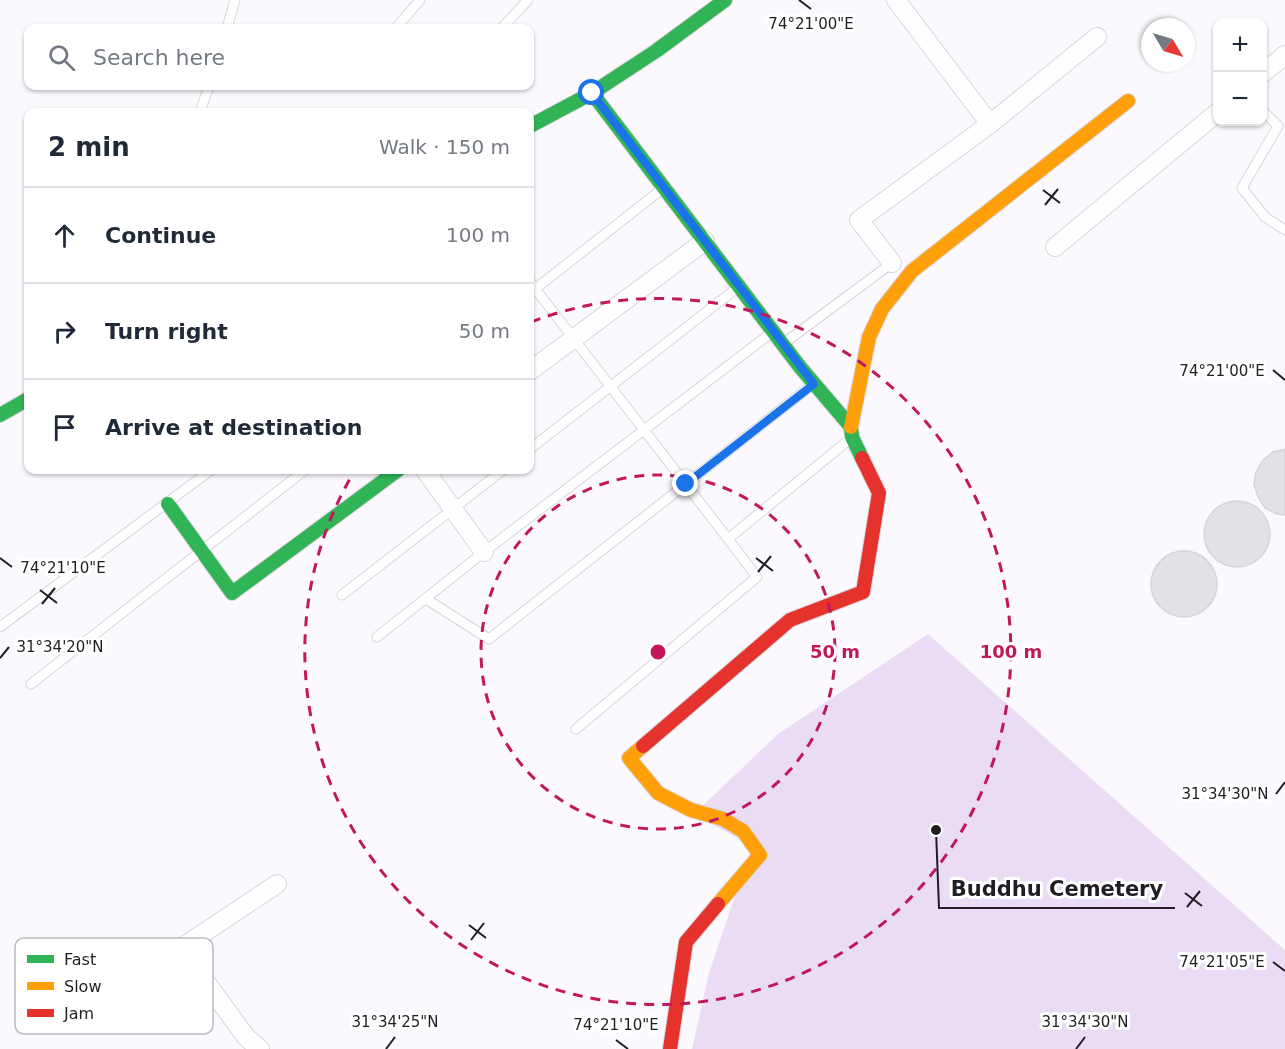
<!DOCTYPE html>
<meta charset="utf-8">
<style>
:root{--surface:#fff;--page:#f6f6f7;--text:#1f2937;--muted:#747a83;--line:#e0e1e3}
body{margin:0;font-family:"DejaVu Sans",sans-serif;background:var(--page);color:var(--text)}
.controls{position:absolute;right:18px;top:18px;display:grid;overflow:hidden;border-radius:12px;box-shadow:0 2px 4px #0004}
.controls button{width:54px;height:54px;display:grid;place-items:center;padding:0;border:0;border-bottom:2px solid var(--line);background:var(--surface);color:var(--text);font:30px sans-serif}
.compass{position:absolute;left:1141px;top:18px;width:54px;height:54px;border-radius:50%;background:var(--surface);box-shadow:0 2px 4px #0004;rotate:128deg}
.stop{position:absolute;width:18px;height:18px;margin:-14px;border:4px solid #1a73e8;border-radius:50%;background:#fff}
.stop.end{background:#1a73e8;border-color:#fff;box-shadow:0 2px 6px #0008}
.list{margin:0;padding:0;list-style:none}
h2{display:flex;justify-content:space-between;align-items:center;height:78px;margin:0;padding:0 24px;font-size:26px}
h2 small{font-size:20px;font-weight:400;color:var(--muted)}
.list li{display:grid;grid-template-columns:39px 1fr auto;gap:18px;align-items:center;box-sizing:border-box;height:96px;padding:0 24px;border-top:2px solid var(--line)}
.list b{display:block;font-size:22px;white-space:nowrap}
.list em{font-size:20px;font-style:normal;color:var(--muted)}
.icon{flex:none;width:33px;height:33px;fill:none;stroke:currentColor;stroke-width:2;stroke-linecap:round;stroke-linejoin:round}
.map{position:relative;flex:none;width:1285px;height:1049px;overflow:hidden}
.search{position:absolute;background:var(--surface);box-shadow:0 2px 4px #0004;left:24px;top:24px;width:510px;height:66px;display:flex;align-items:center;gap:15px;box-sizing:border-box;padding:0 21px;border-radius:12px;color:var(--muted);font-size:22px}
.panel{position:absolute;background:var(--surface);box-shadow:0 2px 4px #0004;left:24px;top:108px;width:510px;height:366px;border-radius:12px}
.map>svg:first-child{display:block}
.green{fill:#e9dcf4}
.building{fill:#e4e1e6;stroke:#d8d5da;stroke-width:1.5}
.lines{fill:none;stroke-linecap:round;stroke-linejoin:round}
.lane-casing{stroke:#d8d5da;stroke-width:11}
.street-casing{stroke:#d8d5da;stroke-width:20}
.fast-casing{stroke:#d8d5da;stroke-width:16}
.slow-casing{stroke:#d8d5da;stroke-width:16}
.jam-casing{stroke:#d8d5da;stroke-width:16}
.lane{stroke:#fffeff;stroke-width:9}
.street{stroke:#fffeff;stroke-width:18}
.fast{stroke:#30b455;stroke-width:14}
.slow{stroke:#ff9f0a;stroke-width:14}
.jam{stroke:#e5322d;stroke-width:14}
.route{stroke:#1a73e8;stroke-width:8}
.ticks{fill:none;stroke:#201d23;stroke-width:2}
.ring{fill:none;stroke:#c2185b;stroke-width:3;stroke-dasharray:10 8}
.key{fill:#fff;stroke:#bcbbbd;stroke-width:1.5}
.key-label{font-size:16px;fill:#201d23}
.ticks-label{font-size:15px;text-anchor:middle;fill:#201d23;stroke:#fff;stroke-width:6;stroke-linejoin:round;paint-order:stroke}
.centre{fill:#c2185b;stroke:#fff;stroke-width:3}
.ring-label{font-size:18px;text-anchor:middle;font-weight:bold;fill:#c2185b;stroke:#fff;stroke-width:6;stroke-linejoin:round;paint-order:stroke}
.leader{fill:none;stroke:#201d23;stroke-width:2}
.callout-dot{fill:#201d23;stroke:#fff;stroke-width:2}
.callout-label{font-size:21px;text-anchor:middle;font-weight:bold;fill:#201d23;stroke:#fff;stroke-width:6;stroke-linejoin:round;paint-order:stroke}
</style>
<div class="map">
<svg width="1285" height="1049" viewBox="0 0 1285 1049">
<rect width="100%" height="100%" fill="#fcf9fe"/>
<!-- green -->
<path class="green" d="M 928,634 L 1285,950 L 1285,1049 L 692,1049 L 709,973 L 752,846 L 694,814 L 778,734 Z"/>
<!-- building -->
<path class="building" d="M 1285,449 L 1285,515 L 1277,514 L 1265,508 L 1258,497 L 1254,484 L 1256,472 L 1263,460 L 1273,452 Z
M1204 534a33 33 0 1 1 66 0a33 33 0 1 1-66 0Z
M1151 584a33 33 0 1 1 66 0a33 33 0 1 1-66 0Z"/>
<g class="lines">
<!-- lane casing -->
<g class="lane-casing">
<path id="lane" d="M 227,28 L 235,0
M 396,28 L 420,0
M 502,28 L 528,0
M 1262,110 L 1278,126 L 1242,188 L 1265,217 L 1285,230
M 200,112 L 209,86
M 530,282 L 728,539
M 530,293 L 662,189
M 783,344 L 892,263
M 530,449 L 737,288
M 342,595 L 503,470
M 426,599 L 489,639 L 812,385
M 0,627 L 211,470
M 377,637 L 484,552 L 771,333
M 31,684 L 305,470
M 576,729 L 757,577 L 728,539 L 850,439"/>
</g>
<!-- street casing -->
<g class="street-casing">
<path id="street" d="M 896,0 L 990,124
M 1262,74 L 1285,55
M 1055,247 L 1218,112
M 892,263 L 859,220 L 990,124 L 1097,37
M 530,371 L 705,241
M 425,470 L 484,552
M 260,1049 L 246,1037 L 181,948 L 277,884"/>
</g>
<!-- fast casing -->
<g class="fast-casing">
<path id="fast" d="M 592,93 L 800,367 L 851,427 L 852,437 L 862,458
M 530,126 L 592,93 L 656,51 L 725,0
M 0,415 L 28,399
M 168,504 L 232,593 L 398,470"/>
</g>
<!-- slow casing -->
<g class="slow-casing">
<path id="slow" d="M 851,427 L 869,337 L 882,309 L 912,271 L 1128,101
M 643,746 L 629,758 L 658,793 L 691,810 L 723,819 L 743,831 L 760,855 L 718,904"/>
</g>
<!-- jam casing -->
<g class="jam-casing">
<path id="jam" d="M 643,746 L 790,620 L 863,592 L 879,493 L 862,458
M 670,1049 L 686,942 L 718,904"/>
</g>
<!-- lane -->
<use href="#lane" class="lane"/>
<!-- street -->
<use href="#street" class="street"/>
<!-- fast -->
<use href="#fast" class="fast"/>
<!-- slow -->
<use href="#slow" class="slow"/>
<!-- jam -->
<use href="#jam" class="jam"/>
</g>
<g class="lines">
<!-- route -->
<path class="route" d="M 592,93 L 814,384 L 686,484"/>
</g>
<!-- ticks -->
<path class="ticks" d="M 799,0 L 811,9M 1043,190 L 1060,203M 1045,205 L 1058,189M 1273,370 L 1285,380M 0,558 L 12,567M 756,558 L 773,571M 758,572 L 771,556M 40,590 L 57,603M 42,604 L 55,588M 0,658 L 9,647M 1276,794 L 1285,782M 1185,893 L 1202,906M 1187,907 L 1200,891M 469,925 L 486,938M 471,940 L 484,923M 1273,962 L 1285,971M 616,1040 L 628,1049M 386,1049 L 395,1037M 1076,1049 L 1085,1037"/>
<!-- distance rings -->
<g class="ring">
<circle cx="658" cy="652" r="177"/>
<path d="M531 322A353 353 0 1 1 355 470"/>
</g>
<!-- legend -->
<rect x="15" y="938" width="198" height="96" rx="9" class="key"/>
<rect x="27" y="955" width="27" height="8" fill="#30b455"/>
<rect x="27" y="982" width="27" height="8" fill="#ff9f0a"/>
<rect x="27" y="1009" width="27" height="8" fill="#e5322d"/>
<g class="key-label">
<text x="64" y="965">Fast</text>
<text x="64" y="992">Slow</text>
<text x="64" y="1019">Jam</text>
</g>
<g class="ticks-label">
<text x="811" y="29">74°21'00"E</text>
<text x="1222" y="376">74°21'00"E</text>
<text x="63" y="573">74°21'10"E</text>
<text x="60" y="652">31°34'20"N</text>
<text x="1225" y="799">31°34'30"N</text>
<text x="1222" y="967">74°21'05"E</text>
<text x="395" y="1027">31°34'25"N</text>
<text x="1085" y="1027">31°34'30"N</text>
<text x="616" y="1030">74°21'10"E</text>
</g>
<circle cx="658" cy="652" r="9" class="centre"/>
<g class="ring-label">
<text x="835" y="658">50 m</text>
<text x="1011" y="658">100 m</text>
</g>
<!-- callouts -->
<path class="leader" d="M936 830L939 908H1175"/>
<circle class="callout-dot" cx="936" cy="830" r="6"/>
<g class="callout-label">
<text x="1057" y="896">Buddhu Cemetery</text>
</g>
</svg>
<div class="controls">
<button>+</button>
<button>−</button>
</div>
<svg class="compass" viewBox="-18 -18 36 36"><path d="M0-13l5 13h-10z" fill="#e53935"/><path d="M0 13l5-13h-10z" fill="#747a83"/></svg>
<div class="stop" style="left:592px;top:93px"></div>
<div class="stop end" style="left:686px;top:484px"></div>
<div class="search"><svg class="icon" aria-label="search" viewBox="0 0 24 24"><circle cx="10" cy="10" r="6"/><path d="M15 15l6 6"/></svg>Search here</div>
<section class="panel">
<h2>2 min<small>Walk · 150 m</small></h2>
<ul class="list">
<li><svg class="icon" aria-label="ahead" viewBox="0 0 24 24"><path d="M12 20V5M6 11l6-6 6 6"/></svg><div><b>Continue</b></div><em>100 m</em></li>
<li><svg class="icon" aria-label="right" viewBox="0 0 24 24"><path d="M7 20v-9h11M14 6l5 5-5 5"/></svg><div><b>Turn right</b></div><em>50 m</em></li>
<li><svg class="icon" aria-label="arrive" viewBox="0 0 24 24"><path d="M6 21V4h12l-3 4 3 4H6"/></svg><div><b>Arrive at destination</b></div></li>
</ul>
</section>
</div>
